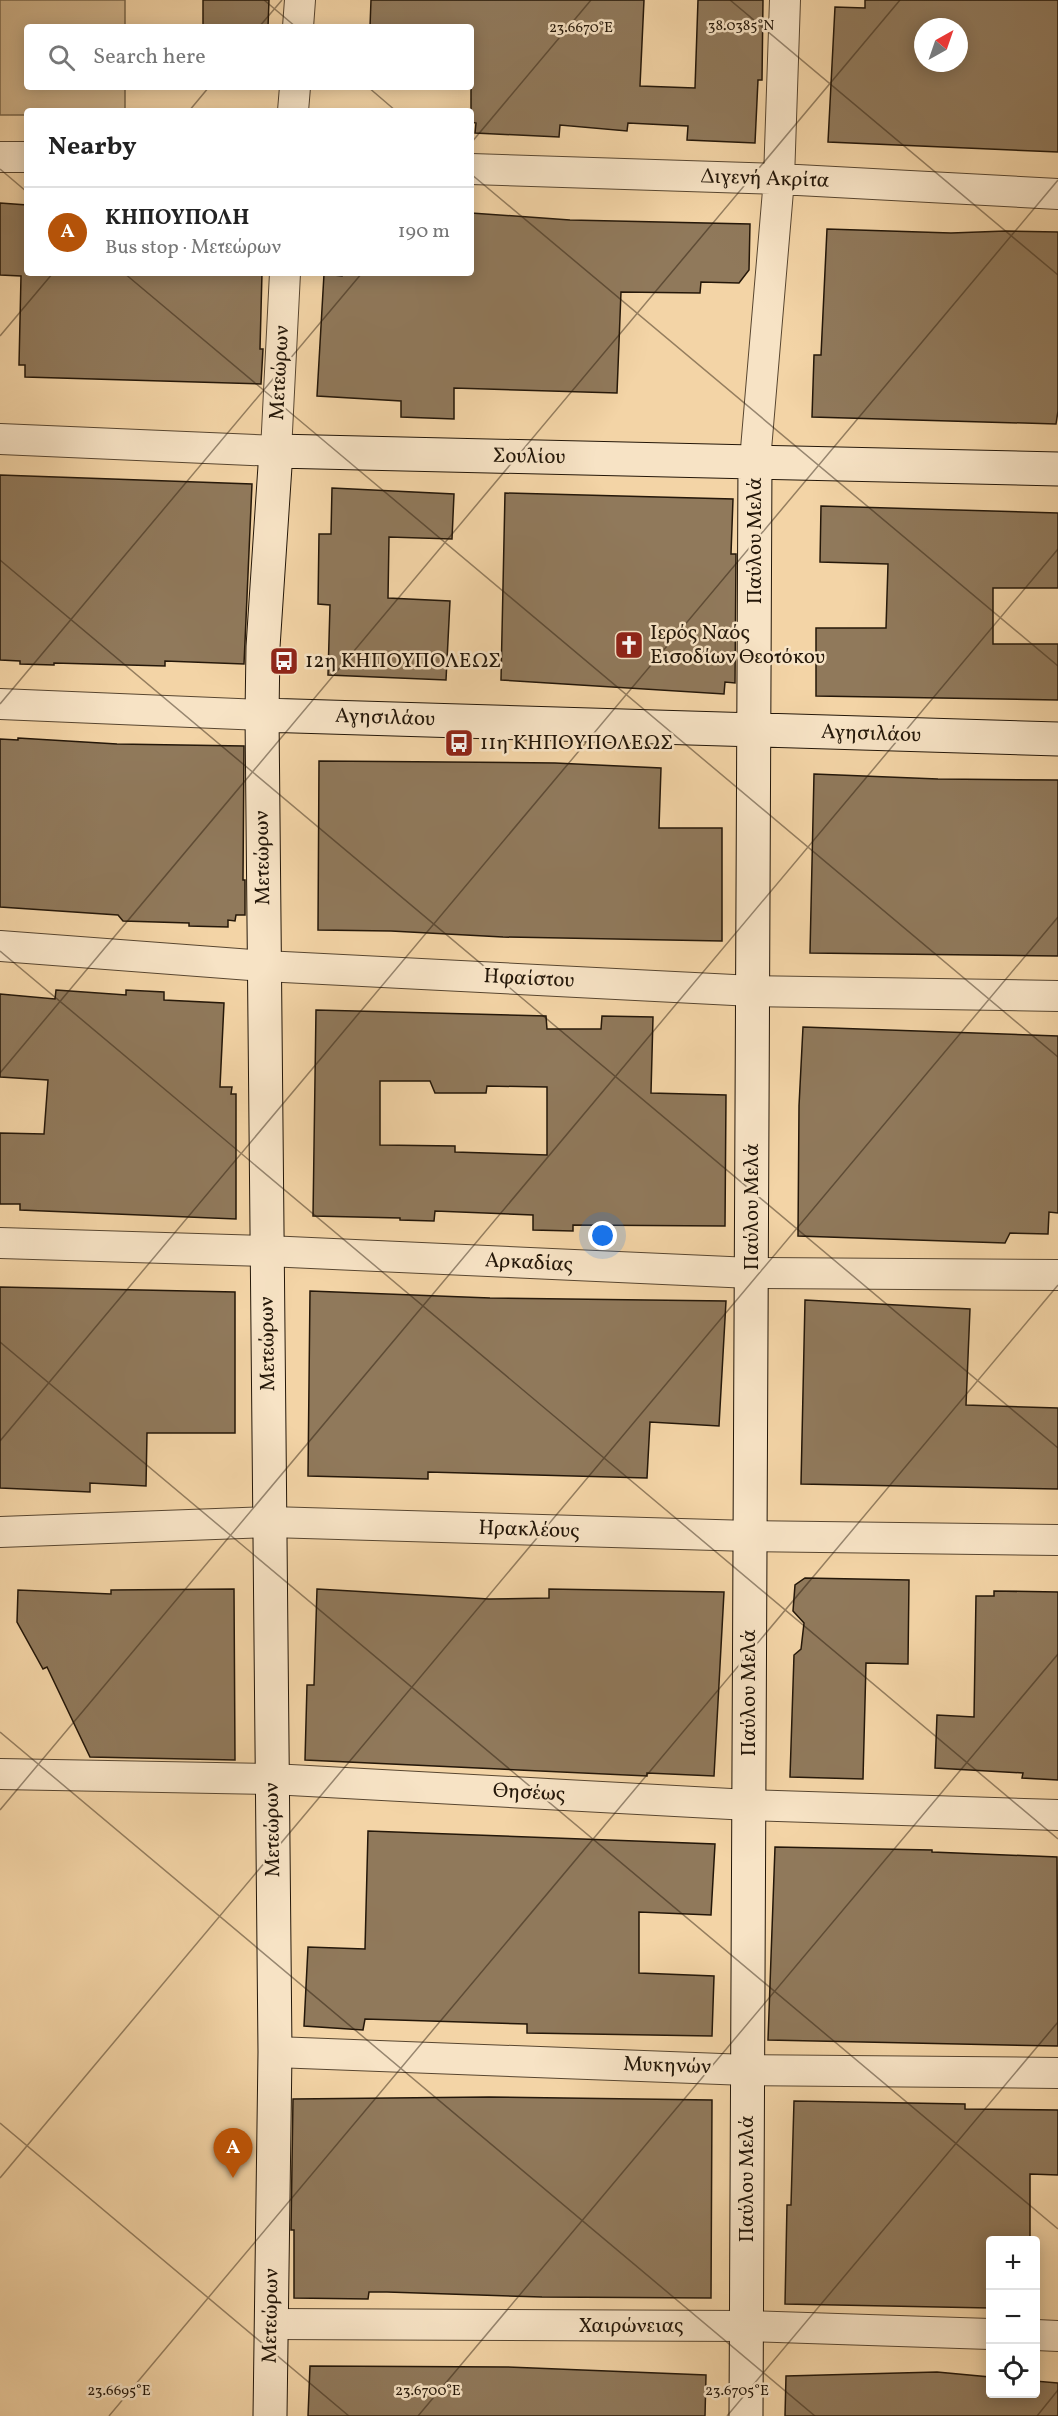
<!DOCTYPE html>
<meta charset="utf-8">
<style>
:root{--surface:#fff;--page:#f2f2f2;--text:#222;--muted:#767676;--line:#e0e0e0;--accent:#b45309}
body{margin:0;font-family:Vollkorn,serif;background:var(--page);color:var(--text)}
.controls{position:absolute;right:18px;bottom:18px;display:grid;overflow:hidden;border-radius:6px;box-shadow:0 3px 15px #0003}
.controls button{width:54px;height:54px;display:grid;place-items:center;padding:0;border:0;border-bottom:2px solid var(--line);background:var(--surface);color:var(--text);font:30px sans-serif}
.compass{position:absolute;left:914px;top:18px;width:54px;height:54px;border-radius:50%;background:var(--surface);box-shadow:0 3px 15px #0003;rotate:40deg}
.you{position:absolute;left:603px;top:1236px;width:21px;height:21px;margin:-15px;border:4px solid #fff;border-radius:50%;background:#1a73e8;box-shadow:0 0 0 9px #1a73e833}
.badge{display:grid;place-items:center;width:39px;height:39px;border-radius:50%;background:var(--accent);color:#fff;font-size:20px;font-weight:700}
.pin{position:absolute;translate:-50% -50px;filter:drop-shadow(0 2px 3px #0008)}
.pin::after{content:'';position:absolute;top:32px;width:21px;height:18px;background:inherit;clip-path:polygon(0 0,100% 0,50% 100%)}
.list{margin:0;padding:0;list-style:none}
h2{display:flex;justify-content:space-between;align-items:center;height:78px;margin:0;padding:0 24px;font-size:26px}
h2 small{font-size:20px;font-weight:400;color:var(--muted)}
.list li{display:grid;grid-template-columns:39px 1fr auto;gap:18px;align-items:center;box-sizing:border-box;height:90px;padding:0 24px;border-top:2px solid var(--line)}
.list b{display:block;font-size:22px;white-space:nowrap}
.list p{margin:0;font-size:20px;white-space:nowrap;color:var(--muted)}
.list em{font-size:20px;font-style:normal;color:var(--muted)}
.icon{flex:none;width:33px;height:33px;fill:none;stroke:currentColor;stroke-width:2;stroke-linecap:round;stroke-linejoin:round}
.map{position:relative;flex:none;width:1058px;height:2416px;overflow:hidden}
.search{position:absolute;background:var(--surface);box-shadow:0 3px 15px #0003;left:24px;top:24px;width:450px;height:66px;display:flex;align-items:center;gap:15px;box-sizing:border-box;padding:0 21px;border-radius:6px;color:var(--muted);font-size:22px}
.panel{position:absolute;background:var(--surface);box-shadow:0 3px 15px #0003;left:24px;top:108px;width:450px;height:168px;border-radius:6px}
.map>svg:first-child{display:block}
.green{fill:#d0b48b;stroke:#7a664a;stroke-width:1.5}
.building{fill:#90795b;stroke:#241709;stroke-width:1.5;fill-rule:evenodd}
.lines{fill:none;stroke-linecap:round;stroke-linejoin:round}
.street-casing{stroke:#584630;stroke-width:32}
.secondary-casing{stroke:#241709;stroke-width:35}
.street{stroke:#f7e3c5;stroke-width:30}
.secondary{stroke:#f7e3c5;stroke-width:33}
.ticks{fill:none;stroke:#241709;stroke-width:1.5;stroke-opacity:0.45}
.labels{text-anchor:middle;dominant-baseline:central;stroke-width:5;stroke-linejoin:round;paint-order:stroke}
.street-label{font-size:21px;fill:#241709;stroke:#f7e3c5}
.poi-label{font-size:21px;fill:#241709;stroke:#f7e3c5;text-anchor:start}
.ticks-label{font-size:15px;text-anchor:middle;fill:#241709;stroke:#f7e3c5;stroke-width:5;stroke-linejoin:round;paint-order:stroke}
</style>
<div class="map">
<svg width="1058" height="2416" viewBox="0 0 1058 2416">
<rect width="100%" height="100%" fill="#f3d4a6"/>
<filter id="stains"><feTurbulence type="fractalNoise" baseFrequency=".00333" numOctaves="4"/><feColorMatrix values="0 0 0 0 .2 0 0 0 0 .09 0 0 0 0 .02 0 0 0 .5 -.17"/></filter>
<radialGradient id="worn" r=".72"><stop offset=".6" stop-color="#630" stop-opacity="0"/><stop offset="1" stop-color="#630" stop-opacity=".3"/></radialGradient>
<!-- green -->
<path class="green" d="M 0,0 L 125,0 L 125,27 L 27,27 L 27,87 L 125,87 L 125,111 L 27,111 L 27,115 L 0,115 Z"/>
<!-- building -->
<path class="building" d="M 203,0 L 269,0 L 268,27 L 203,27 Z
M 371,0 L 644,0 L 640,86 L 695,88 L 698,0 L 763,0 L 762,80 L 758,80 L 755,143 L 687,140 L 688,126 L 628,123 L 627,131 L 560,125 L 559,137 L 475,133 L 476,123 L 471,122 L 471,27 L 370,27 Z
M 865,0 L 1058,0 L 1058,152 L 828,142 L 835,7 L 865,8 ZM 923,27 L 959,27 L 959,63 L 923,63 Z
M 0,203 L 27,205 L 27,273 L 262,273 L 260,349 L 263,349 L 261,384 L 25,377 L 25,365 L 19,365 L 21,276 L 0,275 Z
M 471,213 L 570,220 L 750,224 L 749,270 L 739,283 L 701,282 L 700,293 L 621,292 L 617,393 L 454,388 L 454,419 L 401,417 L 401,401 L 317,396 L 324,274 L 342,276 L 342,273 L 471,273 Z
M 827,229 L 951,233 L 1006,231 L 1058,232 L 1058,411 L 1056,424 L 812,417 L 814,355 L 821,355 Z
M 0,475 L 252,484 L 244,664 L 165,661 L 165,666 L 54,663 L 54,665 L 20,664 L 20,661 L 0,660 Z
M 332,488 L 454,494 L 452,539 L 389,537 L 388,598 L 450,601 L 446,680 L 328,675 L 330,605 L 318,604 L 319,534 L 331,534 Z
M 505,493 L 733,499 L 731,554 L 736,554 L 735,683 L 725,682 L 724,694 L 501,680 Z
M 821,506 L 1058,513 L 1058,588 L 993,588 L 993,644 L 1058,644 L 1058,700 L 816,696 L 816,628 L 886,628 L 888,564 L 820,562 Z
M 18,738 L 117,744 L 244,746 L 243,880 L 245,880 L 245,915 L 236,915 L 235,921 L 228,920 L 228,927 L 189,926 L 189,923 L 123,921 L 118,915 L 0,907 L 0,739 L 18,740 Z
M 319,761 L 555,763 L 661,768 L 659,828 L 722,828 L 722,941 L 503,937 L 391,931 L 318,930 Z
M 814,774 L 938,779 L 1058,780 L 1058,956 L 810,953 Z
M 56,990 L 126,995 L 126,990 L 164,992 L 164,1000 L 224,1003 L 220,1087 L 232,1087 L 231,1094 L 236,1094 L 236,1219 L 20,1210 L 20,1204 L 0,1204 L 0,1133 L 44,1134 L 48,1080 L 0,1077 L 0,994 L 55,999 Z
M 316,1010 L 546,1016 L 547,1029 L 601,1029 L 602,1016 L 653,1017 L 651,1093 L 726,1095 L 725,1226 L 573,1225 L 573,1231 L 533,1230 L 533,1215 L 435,1211 L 434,1221 L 400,1220 L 400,1218 L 313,1216 ZM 380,1081 L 430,1081 L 435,1093 L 486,1093 L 487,1086 L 547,1087 L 547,1155 L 455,1152 L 455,1146 L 380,1145 Z
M 803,1027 L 1058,1036 L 1058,1213 L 1049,1212 L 1048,1234 L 1010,1233 L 1005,1243 L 798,1236 L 799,1106 Z
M 0,1287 L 235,1292 L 235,1433 L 147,1433 L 146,1486 L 90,1483 L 90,1492 L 0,1488 Z
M 310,1291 L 490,1298 L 726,1301 L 719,1426 L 650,1422 L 647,1478 L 428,1472 L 428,1479 L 308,1476 Z
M 805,1300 L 970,1309 L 966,1405 L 1058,1408 L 1058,1489 L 801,1484 Z
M 805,1578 L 909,1580 L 908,1664 L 866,1663 L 863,1779 L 790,1777 L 794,1655 L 801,1649 L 804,1623 L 793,1611 L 795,1585 Z
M 234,1589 L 235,1760 L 90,1757 L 47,1667 L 43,1669 L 17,1622 L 18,1590 L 111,1594 L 111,1590 Z
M 317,1589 L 489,1599 L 549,1598 L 549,1589 L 724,1592 L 714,1776 L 647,1773 L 647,1776 L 305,1760 L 307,1685 L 314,1685 Z
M 994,1591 L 1058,1592 L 1058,1780 L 1022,1778 L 1023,1773 L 935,1768 L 937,1715 L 974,1717 L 976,1596 L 994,1596 Z
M 368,1831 L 715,1844 L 711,1915 L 639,1912 L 639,1973 L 714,1976 L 712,2036 L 527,2033 L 527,2024 L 365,2019 L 363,2030 L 304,2026 L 308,1947 L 365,1949 Z
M 775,1847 L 932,1850 L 932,1852 L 1057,1857 L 1058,2046 L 768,2040 Z
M 489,2097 L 712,2100 L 711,2298 L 542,2297 L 387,2292 L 369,2292 L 368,2299 L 294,2298 L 294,2230 L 291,2230 L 293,2099 Z
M 794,2101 L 965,2104 L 965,2109 L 1058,2110 L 1058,2175 L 1030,2174 L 1030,2241 L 990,2241 L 990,2308 L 785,2304 L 787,2205 L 791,2205 Z
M 310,2366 L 507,2367 L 706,2375 L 705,2416 L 308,2416 Z
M 937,2372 L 990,2377 L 990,2394 L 1035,2394 L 1035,2381 L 1058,2383 L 1058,2416 L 785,2416 L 786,2376 Z"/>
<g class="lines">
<!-- street casing -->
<g class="street-casing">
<path id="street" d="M 298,27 L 300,0
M 293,111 L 295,87
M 0,157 L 27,157
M 471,169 L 779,179 L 1058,194
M 0,439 L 276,451 L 285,273
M 755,461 L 779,179 L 785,0
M 0,704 L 262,715
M 0,946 L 264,966 L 753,991 L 1058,996
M 0,1243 L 267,1251 L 751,1273 L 1058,1275
M 0,1532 L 270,1522 L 750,1536 L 1058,1540
M 0,1774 L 272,1779 L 749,1805 L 1058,1815
M 275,2052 L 747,2070 L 1058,2073
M 271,2324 L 746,2326 L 990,2334
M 1036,2335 L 1058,2336"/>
</g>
<!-- secondary casing -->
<g class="secondary-casing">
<path id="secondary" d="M 262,715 L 1058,739
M 270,2416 L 275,2052 L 262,715 L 263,647 L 276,451 L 1058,469
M 746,2416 L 755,461"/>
</g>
<!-- street -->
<use href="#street" class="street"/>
<!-- secondary -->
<use href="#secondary" class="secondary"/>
</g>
<!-- ticks -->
<path class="ticks" d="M 264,0 L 296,27M 730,0 L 1058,275M 259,27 L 282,0M 368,87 L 396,111M 189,111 L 209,87M 471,143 L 591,0M 0,169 L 27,192M 471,174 L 1058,666M 124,273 L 1058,1057M 0,336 L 53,273M 0,560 L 1058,1448M 0,704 L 362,273M 0,951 L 1058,1839M 0,1073 L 900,0M 0,1342 L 1058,2229M 0,1441 L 1058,180M 0,1732 L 815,2416M 0,1810 L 1058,549M 0,2123 L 349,2416M 0,2178 L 1058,917M 109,2416 L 1058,1285M 418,2416 L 1058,1654M 727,2416 L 1058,2022M 1037,2416 L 1058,2390"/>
<!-- icons -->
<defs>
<g id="church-square" transform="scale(1.5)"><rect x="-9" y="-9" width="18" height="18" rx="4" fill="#8f2418" stroke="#f7e3c5"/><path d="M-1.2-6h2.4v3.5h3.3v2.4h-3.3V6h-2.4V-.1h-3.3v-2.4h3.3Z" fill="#fff"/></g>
<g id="bus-square" transform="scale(1.5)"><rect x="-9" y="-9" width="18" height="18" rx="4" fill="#8f2418" stroke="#f7e3c5"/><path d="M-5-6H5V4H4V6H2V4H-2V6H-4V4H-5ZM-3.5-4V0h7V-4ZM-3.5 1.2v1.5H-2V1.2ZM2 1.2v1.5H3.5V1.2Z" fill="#fff"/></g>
</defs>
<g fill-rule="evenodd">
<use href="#church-square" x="629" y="645"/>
<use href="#bus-square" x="284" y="661"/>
<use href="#bus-square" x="459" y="743"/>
</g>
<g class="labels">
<!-- street labels -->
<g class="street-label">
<text transform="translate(765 179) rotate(2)">Διγενή Ακρίτα</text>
<text transform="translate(280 373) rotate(-87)">Μετεώρων</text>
<text transform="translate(529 457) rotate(1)">Σουλίου</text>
<text transform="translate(755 541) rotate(-90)">Παύλου Μελά</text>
<text transform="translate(385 718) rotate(2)">Αγησιλάου</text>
<text transform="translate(871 734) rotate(2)">Αγησιλάου</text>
<text transform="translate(263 858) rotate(-91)">Μετεώρων</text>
<text transform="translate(529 979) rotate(3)">Ηφαίστου</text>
<text transform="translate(752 1207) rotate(-90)">Παύλου Μελά</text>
<text transform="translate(529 1263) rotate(3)">Αρκαδίας</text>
<text transform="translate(268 1344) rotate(-91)">Μετεώρων</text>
<text transform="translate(529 1530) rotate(2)">Ηρακλέους</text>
<text transform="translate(749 1693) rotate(-90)">Παύλου Μελά</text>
<text transform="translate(529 1793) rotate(3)">Θησέως</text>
<text transform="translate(273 1830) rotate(-91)">Μετεώρων</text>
<text transform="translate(667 2066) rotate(2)">Μυκηνών</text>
<text transform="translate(747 2179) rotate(-90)">Παύλου Μελά</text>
<text transform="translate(271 2316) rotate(-89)">Μετεώρων</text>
<text x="631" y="2326">Χαιρώνειας</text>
</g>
<!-- poi labels -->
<g class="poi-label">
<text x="650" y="633">Ιερός Ναός<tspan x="650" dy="24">Εισοδίων Θεοτόκου</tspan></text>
<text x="305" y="661">12η ΚΗΠΟΥΠΟΛΕΩΣ</text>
<text x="480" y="743">11η ΚΗΠΟΥΠΟΛΕΩΣ</text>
</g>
</g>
<g class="ticks-label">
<text x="741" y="30">38.0385°N</text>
<text x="581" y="32">23.6670°E</text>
<text x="119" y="2395">23.6695°E</text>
<text x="428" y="2395">23.6700°E</text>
<text x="737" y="2395">23.6705°E</text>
</g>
<rect width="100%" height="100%" filter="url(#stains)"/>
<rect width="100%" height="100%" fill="url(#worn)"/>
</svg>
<div class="controls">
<button>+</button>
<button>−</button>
<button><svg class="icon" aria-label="locate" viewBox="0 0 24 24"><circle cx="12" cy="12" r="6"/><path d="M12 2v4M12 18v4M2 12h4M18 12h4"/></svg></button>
</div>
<svg class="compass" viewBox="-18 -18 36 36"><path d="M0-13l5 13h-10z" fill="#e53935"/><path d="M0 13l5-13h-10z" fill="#767676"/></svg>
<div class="you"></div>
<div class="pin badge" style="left:233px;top:2178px">A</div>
<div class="search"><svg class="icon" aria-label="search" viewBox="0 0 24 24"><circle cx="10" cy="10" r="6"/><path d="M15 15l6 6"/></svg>Search here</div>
<section class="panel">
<h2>Nearby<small></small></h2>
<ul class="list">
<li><span class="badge">A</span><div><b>ΚΗΠΟΥΠΟΛΗ</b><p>Bus stop · Μετεώρων</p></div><em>190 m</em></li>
</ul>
</section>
</div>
